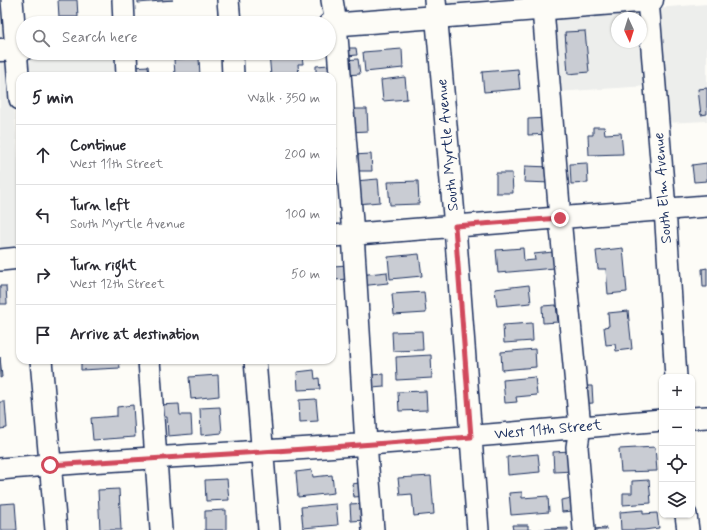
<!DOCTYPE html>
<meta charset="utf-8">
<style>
:root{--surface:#fff;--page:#f7f7f7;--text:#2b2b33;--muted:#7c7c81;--line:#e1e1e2}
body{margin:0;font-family:Mynerve,sans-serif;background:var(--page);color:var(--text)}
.controls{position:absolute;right:12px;bottom:12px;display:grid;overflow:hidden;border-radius:8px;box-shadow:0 1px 3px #0004}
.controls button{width:36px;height:36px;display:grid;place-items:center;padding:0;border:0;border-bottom:1px solid var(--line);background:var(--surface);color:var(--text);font:20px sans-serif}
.compass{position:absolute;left:611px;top:12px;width:36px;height:36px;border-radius:50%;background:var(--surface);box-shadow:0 1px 3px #0004;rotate:176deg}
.stop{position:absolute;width:12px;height:12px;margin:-9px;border:3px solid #d1495b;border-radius:50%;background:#fff}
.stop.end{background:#d1495b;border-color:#fff;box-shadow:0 1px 4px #0008}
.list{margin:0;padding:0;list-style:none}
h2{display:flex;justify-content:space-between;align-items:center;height:52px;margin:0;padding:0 16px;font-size:17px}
h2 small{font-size:13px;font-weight:400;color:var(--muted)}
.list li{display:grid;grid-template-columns:26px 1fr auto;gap:12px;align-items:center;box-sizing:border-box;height:60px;padding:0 16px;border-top:1px solid var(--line)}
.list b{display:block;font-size:15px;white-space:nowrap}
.list p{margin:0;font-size:13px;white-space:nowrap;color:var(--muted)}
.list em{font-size:13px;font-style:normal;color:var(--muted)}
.icon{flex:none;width:22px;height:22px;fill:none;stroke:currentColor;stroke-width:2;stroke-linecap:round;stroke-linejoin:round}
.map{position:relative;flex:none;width:707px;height:530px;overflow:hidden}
.search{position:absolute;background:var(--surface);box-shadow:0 1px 3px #0004;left:16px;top:16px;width:320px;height:44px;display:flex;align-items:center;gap:10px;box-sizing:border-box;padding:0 14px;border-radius:22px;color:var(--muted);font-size:15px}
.panel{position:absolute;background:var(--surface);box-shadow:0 1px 3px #0004;left:16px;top:72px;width:320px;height:292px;border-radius:12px}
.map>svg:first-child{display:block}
.built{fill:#edeeec;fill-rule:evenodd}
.building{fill:#c9ccd3;stroke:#1b2f5e}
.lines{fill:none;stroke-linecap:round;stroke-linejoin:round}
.minor-casing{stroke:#1b2f5e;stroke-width:24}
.major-casing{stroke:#1b2f5e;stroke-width:25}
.minor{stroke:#fdfcf7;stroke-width:21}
.major{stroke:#fdfcf7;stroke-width:22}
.route{stroke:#d1495b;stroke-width:5}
.labels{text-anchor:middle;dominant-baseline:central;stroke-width:3;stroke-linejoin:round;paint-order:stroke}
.street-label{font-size:15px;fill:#1b2f5e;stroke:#fdfcf7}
</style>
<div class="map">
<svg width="707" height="530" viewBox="0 0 707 530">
<rect width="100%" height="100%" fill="#fdfcf7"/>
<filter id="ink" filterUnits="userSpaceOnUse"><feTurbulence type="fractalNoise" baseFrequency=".025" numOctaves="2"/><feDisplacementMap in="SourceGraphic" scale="8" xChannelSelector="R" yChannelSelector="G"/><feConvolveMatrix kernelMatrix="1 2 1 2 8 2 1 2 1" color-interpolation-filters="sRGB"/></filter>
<g filter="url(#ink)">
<!-- built -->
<path class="built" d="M 0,0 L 5,0 L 8,42 L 0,42 Z
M 442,0 L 549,0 L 443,8 Z
M 707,4 L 707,121 L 665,123 L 656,8 Z
M 641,9 L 648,86 L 556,92 L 548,16 ZM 617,18 L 641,18 L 641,42 L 617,42 Z
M 70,53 L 126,53 L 128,76 L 25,76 L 24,57 Z
M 10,58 L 20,188 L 20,250 L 0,252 L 0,59 Z"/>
<!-- building -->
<path class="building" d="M 58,0 L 77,0 L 78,17 L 59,17 Z
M 138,0 L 173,0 L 138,3 Z
M 585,31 L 589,72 L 568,74 L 565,32 Z
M 347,48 L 356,48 L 357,55 L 348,56 Z
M 402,49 L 403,68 L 365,72 L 363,52 Z
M 269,53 L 281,53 L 281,56 L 302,55 L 303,64 L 298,64 L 299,76 L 271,76 Z
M 199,58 L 200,76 L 175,76 L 174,59 Z
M 358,59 L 360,74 L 346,75 L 344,60 Z
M 329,65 L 330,76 L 316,76 L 316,66 Z
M 148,66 L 149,76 L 134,76 L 133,67 Z
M 518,69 L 520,89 L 484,92 L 482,72 Z
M 405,77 L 407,99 L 383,101 L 381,80 Z
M 707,88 L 707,114 L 701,115 L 698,89 Z
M 348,109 L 367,109 L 368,131 L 349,132 Z
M 549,118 L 550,134 L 528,135 L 528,119 Z
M 593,127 L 604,127 L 605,134 L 621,133 L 623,154 L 589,155 L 588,135 L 593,135 Z
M 371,154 L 372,171 L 353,171 L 352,155 Z
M 587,163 L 588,183 L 571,184 L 570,164 Z
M 707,163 L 707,181 L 694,182 L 692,165 Z
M 525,166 L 551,167 L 551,183 L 524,182 Z
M 496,173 L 512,173 L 513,193 L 496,193 Z
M 378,179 L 380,202 L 357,204 L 355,181 Z
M 418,181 L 419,204 L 390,205 L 388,182 Z
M 523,248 L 524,261 L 535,260 L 534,254 L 553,252 L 555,268 L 498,273 L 496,250 Z
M 623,248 L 627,292 L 608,294 L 606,269 L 598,269 L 596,251 Z
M 419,254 L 422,276 L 390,279 L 388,257 Z
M 348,265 L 349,279 L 334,280 L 333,266 Z
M 707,268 L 707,287 L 703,287 L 702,269 Z
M 387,272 L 388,283 L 360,286 L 359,275 Z
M 529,285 L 531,303 L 497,306 L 495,289 Z
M 0,286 L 6,286 L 7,304 L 0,304 Z
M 424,292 L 426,313 L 394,315 L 392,294 Z
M 556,305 L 558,322 L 543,323 L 542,306 Z
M 628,311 L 632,349 L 616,351 L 615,344 L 606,345 L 604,327 L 609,326 L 608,313 Z
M 532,323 L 533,341 L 504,343 L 503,325 Z
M 422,331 L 423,350 L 393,351 L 392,332 Z
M 535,349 L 536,367 L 502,370 L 501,352 Z
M 431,355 L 432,378 L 397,380 L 396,357 Z
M 0,357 L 2,377 L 0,378 Z
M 81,360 L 119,360 L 120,368 L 81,370 Z
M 314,370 L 315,379 L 319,378 L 320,389 L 298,390 L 297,372 Z
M 384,374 L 384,387 L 372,388 L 371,375 Z
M 218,375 L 219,396 L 191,399 L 189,377 Z
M 535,377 L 537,395 L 516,397 L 517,402 L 505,403 L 503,380 Z
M 579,386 L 592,386 L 593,403 L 580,404 Z
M 426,391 L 427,410 L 399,411 L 398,392 Z
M 316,399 L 318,421 L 300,422 L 299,400 Z
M 0,402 L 5,402 L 7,428 L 0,429 Z
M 179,404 L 180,415 L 191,415 L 192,434 L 168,436 L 167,417 L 159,417 L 158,405 Z
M 133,405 L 135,437 L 93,440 L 91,418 L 117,416 L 117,407 Z
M 220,407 L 222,433 L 201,435 L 200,408 Z
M 655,447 L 657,471 L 621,472 L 619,449 Z
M 571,451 L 573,471 L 554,472 L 553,452 Z
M 538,454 L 540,472 L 508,475 L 507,457 Z
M 312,470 L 313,477 L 332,475 L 334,493 L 298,497 L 296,472 Z
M 431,476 L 434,514 L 414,516 L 412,494 L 400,495 L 398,478 Z
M 227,479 L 229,500 L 206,501 L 205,480 Z
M 649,480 L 651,503 L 623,505 L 623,493 L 632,493 L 632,481 Z
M 365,482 L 367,496 L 354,497 L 352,484 Z
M 119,489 L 121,530 L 100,530 L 98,490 Z
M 522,492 L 522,498 L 548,496 L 549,512 L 511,515 L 509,493 Z
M 572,498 L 573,511 L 562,512 L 561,500 Z
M 15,503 L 17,530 L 0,530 L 0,504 Z
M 366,503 L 367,520 L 351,521 L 350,504 Z
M 336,504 L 338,525 L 303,528 L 301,507 Z
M 226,510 L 226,530 L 205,530 L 205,511 Z
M 643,510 L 643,514 L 657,513 L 659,528 L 644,530 L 621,530 L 620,512 Z
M 512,525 L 528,525 L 528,530 L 568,528 L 568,530 L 513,530 Z
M 606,528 L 606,530 L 593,530 L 593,529 Z"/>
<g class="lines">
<!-- minor casing -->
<g class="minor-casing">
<path id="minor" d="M 12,0 L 20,99
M 123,0 L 124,23
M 228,0 L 230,23
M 332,0 L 336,24 L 353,234 L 366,444 L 373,530
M 435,0 L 455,227 L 478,530
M 648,0 L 665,209 L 676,377
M 543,9 L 560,218 L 580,427 L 577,447 L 584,530
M 126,53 L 127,76
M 232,53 L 233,76
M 332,236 L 707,206
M 0,260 L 20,258
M 41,360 L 56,530
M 149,360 L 161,530
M 255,360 L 269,530
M 692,418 L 707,417
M 0,469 C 87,461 175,457 263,451 C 396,443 529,432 662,420
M 686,515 L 688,530"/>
</g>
<!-- major casing -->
<g class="major-casing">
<path id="major" d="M 329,25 L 436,17 L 652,0
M 0,50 L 23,49"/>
</g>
<!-- minor -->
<use href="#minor" class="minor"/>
<!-- major -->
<use href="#major" class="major"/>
</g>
</g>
<g class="lines" filter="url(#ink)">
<!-- route -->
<path class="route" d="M 50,465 L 262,452 L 471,437 L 455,226 L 560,218"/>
</g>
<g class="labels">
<!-- street labels -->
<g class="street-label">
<text transform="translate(448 145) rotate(-95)">South Myrtle Avenue</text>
<text transform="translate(663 188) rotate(-94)">South Elm Avenue</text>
<text transform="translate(548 430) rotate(-5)">West 11th Street</text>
</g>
</g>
</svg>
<div class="controls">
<button>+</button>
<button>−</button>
<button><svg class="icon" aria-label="locate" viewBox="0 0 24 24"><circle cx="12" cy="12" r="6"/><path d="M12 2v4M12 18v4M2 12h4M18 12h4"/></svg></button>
<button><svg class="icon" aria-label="layers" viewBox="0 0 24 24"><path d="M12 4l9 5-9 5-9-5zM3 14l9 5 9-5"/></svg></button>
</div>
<svg class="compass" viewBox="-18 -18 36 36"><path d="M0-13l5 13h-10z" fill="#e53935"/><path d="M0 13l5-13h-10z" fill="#7c7c81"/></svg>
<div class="stop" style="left:50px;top:465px"></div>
<div class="stop end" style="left:560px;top:218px"></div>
<div class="search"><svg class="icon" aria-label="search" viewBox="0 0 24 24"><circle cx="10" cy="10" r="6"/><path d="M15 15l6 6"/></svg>Search here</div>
<section class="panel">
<h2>5 min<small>Walk · 350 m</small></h2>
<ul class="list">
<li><svg class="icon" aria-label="ahead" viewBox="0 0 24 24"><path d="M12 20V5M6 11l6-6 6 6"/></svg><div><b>Continue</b><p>West 11th Street</p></div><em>200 m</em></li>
<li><svg class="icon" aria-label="left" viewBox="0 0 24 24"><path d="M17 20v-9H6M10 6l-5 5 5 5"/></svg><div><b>Turn left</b><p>South Myrtle Avenue</p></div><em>100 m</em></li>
<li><svg class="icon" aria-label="right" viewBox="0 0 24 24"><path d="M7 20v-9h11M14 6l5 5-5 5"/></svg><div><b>Turn right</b><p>West 12th Street</p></div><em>50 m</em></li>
<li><svg class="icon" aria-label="arrive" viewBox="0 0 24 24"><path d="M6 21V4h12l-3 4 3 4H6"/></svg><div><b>Arrive at destination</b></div></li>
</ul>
</section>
</div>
